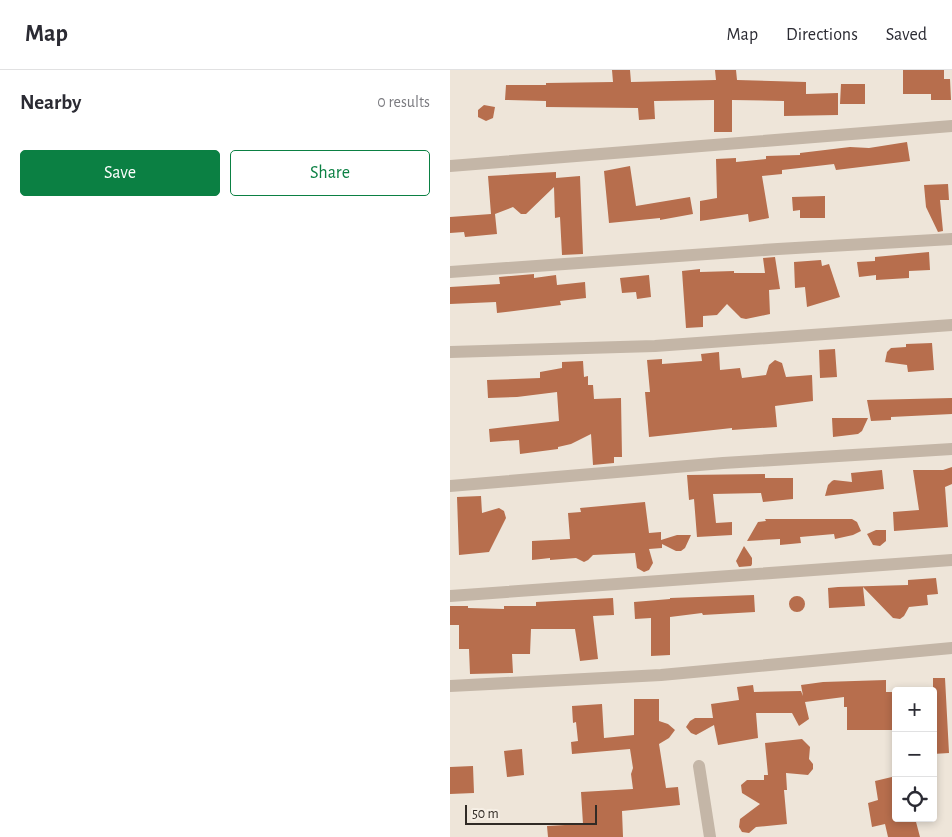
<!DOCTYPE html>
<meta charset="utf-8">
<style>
:root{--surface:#fff;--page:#f7f7f7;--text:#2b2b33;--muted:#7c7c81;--line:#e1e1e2;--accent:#0b8043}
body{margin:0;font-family:"Alegreya Sans",sans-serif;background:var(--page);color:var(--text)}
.controls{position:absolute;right:15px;bottom:15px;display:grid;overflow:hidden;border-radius:5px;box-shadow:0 2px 8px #0003}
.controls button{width:45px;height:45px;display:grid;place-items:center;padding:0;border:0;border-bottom:1px solid var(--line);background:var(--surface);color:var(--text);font:25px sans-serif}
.scale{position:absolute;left:15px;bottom:12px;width:132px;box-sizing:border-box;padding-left:5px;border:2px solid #312b26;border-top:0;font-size:14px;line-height:18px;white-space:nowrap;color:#312b26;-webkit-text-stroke:4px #f6efe5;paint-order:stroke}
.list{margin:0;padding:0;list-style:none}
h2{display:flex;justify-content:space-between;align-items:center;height:65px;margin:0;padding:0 20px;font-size:21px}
h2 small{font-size:16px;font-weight:400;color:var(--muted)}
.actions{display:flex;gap:10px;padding:15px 20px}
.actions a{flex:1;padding:11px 0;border:1px solid var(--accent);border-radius:5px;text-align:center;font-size:18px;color:var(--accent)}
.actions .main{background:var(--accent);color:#fff}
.icon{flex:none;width:28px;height:28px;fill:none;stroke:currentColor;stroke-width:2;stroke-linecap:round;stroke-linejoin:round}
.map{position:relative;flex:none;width:502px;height:767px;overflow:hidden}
header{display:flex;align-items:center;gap:30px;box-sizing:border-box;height:70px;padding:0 25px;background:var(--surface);border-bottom:1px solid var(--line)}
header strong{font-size:24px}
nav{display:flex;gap:28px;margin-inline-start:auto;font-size:18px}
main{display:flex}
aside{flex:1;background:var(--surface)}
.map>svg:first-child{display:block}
.building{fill:#b76e4d}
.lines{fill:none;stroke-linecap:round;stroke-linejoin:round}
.minor{stroke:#c4b6a7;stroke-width:12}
</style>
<header>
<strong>Map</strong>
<nav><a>Map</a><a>Directions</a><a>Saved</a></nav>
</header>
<main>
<aside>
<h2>Nearby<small>0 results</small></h2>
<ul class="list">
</ul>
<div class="actions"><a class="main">Save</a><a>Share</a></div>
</aside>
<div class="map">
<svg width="502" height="767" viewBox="0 0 502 767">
<rect width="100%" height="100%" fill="#eee5d9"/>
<!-- building -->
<path class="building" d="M 162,0 L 180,0 L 181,12 L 266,10 L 265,0 L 286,0 L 287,10 L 356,12 L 356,24 L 388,23 L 388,45 L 334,46 L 334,31 L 282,30 L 282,62 L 264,62 L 264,30 L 204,31 L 205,49 L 189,50 L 188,38 L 96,37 L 96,31 L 55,30 L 56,15 L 96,15 L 96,13 L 163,12 Z
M 453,0 L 494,0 L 494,9 L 500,9 L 501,30 L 481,30 L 481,24 L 453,24 Z
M 391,14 L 415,14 L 415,34 L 390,34 Z
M 34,35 L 45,37 L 43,48 L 36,51 L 28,47 L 28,40 Z
M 457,72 L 460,91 L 386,100 L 384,94 L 332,100 L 332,104 L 312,106 L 319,148 L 299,152 L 298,144 L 250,151 L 250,131 L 267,128 L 266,89 L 286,88 L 286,92 L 316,89 L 316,86 L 350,85 L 350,83 L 400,77 L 419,78 Z
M 180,96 L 186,136 L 240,127 L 243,144 L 210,150 L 210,148 L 159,153 L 154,101 Z
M 106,102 L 106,108 L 130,106 L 133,184 L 112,185 L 110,147 L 105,148 L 104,117 L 76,144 L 71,144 L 63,137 L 45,144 L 47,164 L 15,167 L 14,162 L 0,163 L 0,147 L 41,144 L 38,106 Z
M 498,114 L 499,130 L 490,130 L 493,161 L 488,162 L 476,137 L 474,115 Z
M 375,126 L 375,148 L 350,148 L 350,140 L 343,141 L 342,127 Z
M 479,182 L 480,200 L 459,201 L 459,208 L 426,210 L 426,205 L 409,207 L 407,192 L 425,191 L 425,187 Z
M 325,187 L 330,219 L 319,220 L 320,244 L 296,249 L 291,248 L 277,234 L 267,245 L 253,246 L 253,257 L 236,258 L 232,201 L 250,199 L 250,202 L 284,201 L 284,203 L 315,203 L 313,188 Z
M 371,190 L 372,196 L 379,194 L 390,227 L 357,237 L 355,217 L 345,218 L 344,192 Z
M 84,204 L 84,208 L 106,205 L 107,215 L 135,212 L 136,228 L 110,231 L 111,235 L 47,243 L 46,232 L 0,234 L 0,217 L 50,214 L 49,207 Z
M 199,205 L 201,227 L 187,229 L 186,222 L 172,223 L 170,208 Z
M 482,273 L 484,300 L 458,302 L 457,295 L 435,292 L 437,282 L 441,278 L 456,277 L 456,274 Z
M 385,279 L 387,307 L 370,308 L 369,280 Z
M 269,282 L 270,300 L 290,298 L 292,308 L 316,305 L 319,295 L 325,290 L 332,293 L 336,307 L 362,305 L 363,331 L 325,336 L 327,357 L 282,360 L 282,358 L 199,367 L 195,322 L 200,322 L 197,290 L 212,289 L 212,294 L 252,291 L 251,284 Z
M 133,291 L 134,307 L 138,306 L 138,315 L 143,315 L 144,329 L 171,328 L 172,387 L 164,387 L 164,393 L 143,395 L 141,364 L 121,374 L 108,377 L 108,379 L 70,384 L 69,370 L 40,372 L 39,359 L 109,351 L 107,322 L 67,327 L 38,328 L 37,310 L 90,308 L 90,302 L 112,298 L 112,292 Z
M 502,328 L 502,344 L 441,347 L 441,350 L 421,351 L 417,330 Z
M 382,348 L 418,348 L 412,361 L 408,364 L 383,367 Z
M 502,397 L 502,414 L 495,417 L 498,457 L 444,461 L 443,442 L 469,440 L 463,400 L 493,400 Z
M 432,400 L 434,419 L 375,426 L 378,415 L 382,411 L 384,410 L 402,412 L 401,403 Z
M 315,404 L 315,408 L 343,408 L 343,429 L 313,432 L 311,423 L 263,424 L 266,453 L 282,452 L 282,465 L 247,467 L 244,429 L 239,430 L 237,405 Z
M 31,426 L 32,443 L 49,438 L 54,441 L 56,448 L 39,482 L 9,485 L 7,427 Z
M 195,432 L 199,463 L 211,462 L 211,470 L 227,465 L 241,465 L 235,478 L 231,481 L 226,481 L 212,474 L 212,478 L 199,479 L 203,493 L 199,500 L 194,502 L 187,498 L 185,483 L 143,485 L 138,490 L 134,492 L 126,488 L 100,490 L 100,488 L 82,490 L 82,471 L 120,469 L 118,443 L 131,442 L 130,438 Z
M 315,449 L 402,449 L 407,452 L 411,461 L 403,465 L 385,469 L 384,464 L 350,467 L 351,473 L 330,475 L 330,469 L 297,471 L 308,452 L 316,451 Z
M 426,460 L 436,460 L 436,471 L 430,476 L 423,475 L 417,464 Z
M 294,476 L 302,488 L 302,494 L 301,496 L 289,497 L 286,491 Z
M 486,508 L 488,524 L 477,525 L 478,535 L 459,537 L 454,546 L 450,549 L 443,548 L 413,517 L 415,536 L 379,538 L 378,518 L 388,517 L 458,515 L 458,510 Z
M 304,525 L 305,542 L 253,545 L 252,543 L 220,547 L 220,585 L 201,586 L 201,548 L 185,549 L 184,532 L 220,529 L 220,528 Z
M339 534a8 8 0 1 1 16 0a8 8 0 1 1-16 0Z
M 163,528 L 164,545 L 143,546 L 148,589 L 130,591 L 125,559 L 81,559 L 80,584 L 62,584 L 63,603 L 20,604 L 19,579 L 9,579 L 9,555 L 0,555 L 0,536 L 18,536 L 18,538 L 54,539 L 54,536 L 86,536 L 86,532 Z
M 483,608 L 495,608 L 499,683 L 483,684 Z
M 436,610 L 436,622 L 446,622 L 446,660 L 397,660 L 397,637 L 394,637 L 394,627 L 355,632 L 359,649 L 349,656 L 342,643 L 306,643 L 308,668 L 268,675 L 264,655 L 246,665 L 241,663 L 236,657 L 240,651 L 245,648 L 263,648 L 261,634 L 289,630 L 287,617 L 303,615 L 304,622 L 351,621 L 353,626 L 351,615 L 373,612 Z
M 184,629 L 209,629 L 209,651 L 218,654 L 225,660 L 219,668 L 209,674 L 216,718 L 228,717 L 230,735 L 172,741 L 173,767 L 98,767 L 97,756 L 133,754 L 131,722 L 183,719 L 181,704 L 183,698 L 180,679 L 122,684 L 121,672 L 128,671 L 126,652 L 123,653 L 122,636 L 152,634 L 154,668 L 184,665 Z
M 352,669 L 360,677 L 359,689 L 363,694 L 363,699 L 358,705 L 336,703 L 337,720 L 334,720 L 337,754 L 306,757 L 299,763 L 292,762 L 289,757 L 290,749 L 310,734 L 292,723 L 291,715 L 297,710 L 314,710 L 314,705 L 318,705 L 315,673 Z
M 72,679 L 74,705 L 57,707 L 54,681 Z
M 23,696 L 24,723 L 0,724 L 0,697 Z
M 446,706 L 446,748 L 465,748 L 470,767 L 438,767 L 435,754 L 422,757 L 418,733 L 428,730 L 425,711 Z"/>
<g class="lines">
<!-- minor -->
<path class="minor" d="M 0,96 L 502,56
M 0,202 L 328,179 L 502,169
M 0,282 L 205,276 L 502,255
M 0,416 L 273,393 L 502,379
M 0,526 L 502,490
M 0,616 L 211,605 L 502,578
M 249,696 L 260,767"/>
</g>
</svg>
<div class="controls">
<button>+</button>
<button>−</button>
<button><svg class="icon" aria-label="locate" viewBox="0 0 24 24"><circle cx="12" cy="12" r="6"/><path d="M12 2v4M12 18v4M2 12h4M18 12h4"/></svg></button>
</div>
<div class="scale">50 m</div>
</div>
</main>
